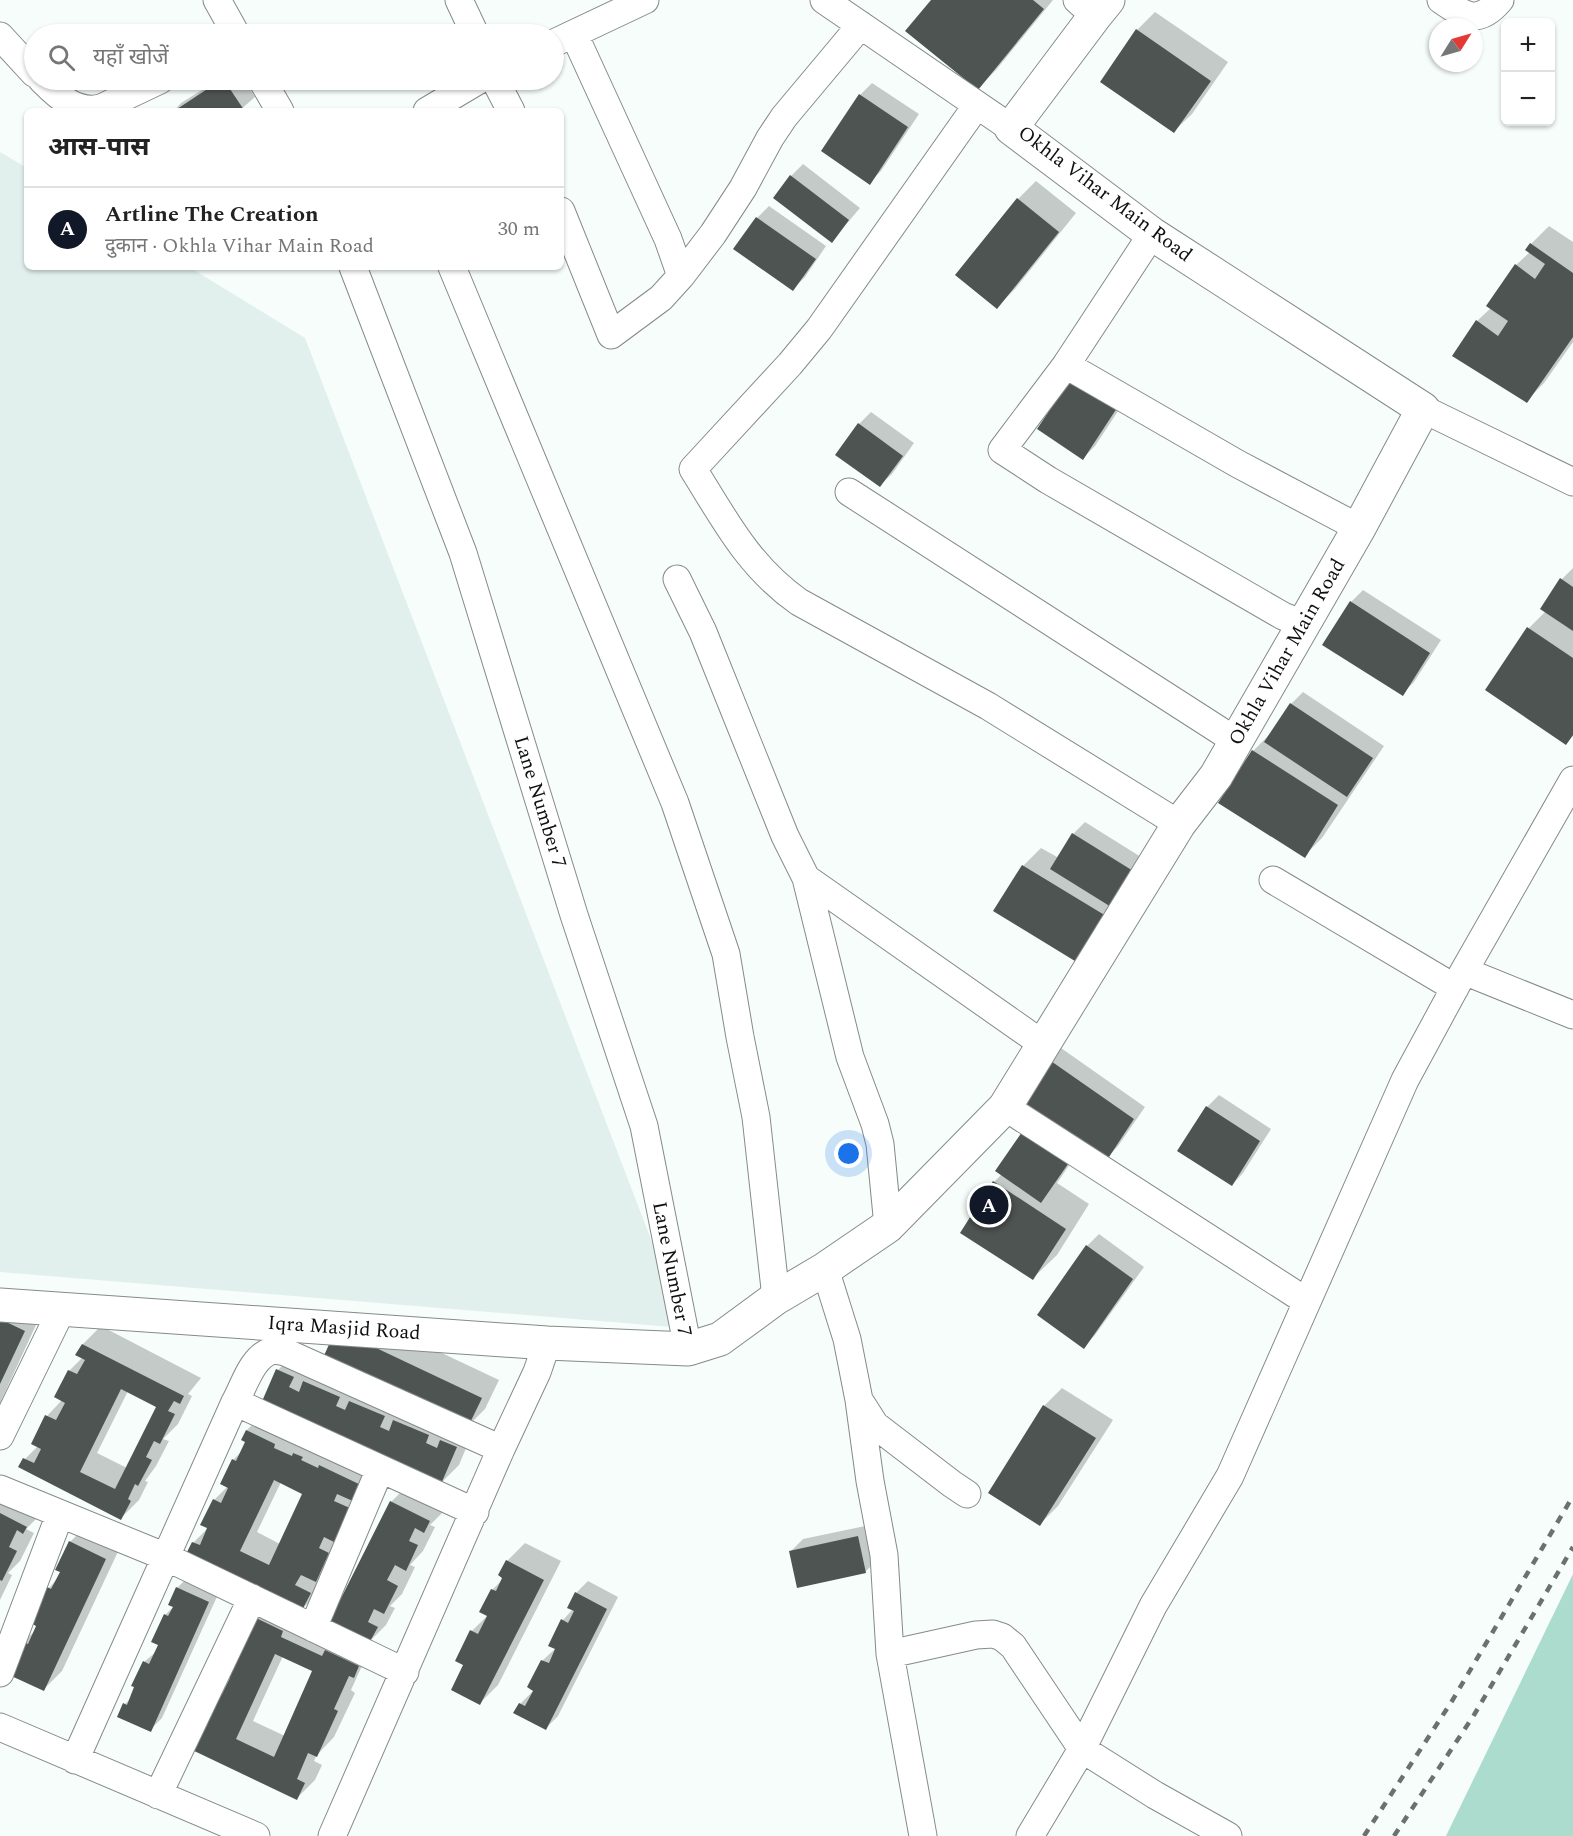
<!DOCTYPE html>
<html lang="hi">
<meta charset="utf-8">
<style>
:root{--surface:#fff;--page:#f6f6f6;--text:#222;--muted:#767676;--line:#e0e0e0;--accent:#111827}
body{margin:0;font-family:Spectral,"Noto Sans Devanagari",serif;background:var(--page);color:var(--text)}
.controls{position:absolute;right:18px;top:18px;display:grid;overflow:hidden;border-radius:9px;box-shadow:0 2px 4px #0004}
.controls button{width:54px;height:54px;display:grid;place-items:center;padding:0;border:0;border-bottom:2px solid var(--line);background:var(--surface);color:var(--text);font:30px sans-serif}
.compass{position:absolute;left:1429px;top:18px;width:54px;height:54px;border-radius:50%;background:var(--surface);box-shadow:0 2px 4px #0004;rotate:53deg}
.you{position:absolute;left:849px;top:1154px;width:21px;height:21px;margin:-15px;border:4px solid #fff;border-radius:50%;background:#1a73e8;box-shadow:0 0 0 9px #1a73e833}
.badge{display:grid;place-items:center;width:39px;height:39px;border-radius:50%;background:var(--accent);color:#fff;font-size:20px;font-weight:700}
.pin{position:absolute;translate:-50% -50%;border:3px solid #fff;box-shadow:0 2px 6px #0006}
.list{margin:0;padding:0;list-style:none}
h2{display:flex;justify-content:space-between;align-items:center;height:78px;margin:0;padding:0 24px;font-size:26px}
h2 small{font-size:20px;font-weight:400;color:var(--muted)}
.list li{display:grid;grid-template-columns:39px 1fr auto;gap:18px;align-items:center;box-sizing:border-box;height:84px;padding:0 24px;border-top:2px solid var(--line)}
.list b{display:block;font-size:22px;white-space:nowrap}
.list p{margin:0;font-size:20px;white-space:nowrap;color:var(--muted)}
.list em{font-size:20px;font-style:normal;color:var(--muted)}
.icon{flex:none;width:33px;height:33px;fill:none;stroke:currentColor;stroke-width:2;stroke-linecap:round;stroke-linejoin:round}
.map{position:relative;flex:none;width:1573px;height:1836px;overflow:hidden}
.search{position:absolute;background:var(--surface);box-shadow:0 2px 4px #0004;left:24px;top:24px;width:540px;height:66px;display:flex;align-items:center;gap:15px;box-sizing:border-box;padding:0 21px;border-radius:33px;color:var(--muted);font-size:22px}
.panel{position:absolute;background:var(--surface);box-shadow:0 2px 4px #0004;left:24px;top:108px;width:540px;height:162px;border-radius:9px}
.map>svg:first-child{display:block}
.built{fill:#e1f0ec}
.water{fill:#abdcce}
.shadow{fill:#0003;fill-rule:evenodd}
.building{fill:#4e5452;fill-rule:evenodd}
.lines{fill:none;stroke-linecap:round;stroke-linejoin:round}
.minor-casing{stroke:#848b89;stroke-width:29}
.tertiary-casing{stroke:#848b89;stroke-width:35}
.minor{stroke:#fff;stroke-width:27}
.tertiary{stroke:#fff;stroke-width:33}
.rail{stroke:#6c716f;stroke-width:4.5;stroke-dasharray:8 8;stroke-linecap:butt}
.labels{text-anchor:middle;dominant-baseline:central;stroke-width:6;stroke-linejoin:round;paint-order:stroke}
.street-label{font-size:20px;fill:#0e1110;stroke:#fff}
</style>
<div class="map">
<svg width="1573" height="1836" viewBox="0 0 1573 1836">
<rect width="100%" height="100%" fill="#f6fdfb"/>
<!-- built -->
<path class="built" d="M 0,152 L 27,168 L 27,267 L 189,267 L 305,338 L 685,1328 L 0,1272 Z"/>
<!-- water -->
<path class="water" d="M 1573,1574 L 1573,1836 L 1446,1836 Z"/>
<!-- shadow -->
<path class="shadow" d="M 933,0 L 1053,0 L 996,70 L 978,88 Z
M 1155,12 L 1228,62 L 1192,114 L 1174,131 L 1102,81 L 1137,30 Z
M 218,80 L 244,80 L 255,97 L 239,111 L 174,111 L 181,103 Z
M 872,83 L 919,114 L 881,171 L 869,183 L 860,95 Z
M 803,164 L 860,208 L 832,241 L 791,176 Z
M 1036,181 L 1076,213 L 1015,289 L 997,307 L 957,275 L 1018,199 Z
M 769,206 L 826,246 L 805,277 L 793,289 L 757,218 Z
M 1549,226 L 1573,242 L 1573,342 L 1544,383 L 1526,401 L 1477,321 L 1491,308 L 1516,265 L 1530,252 L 1527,250 L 1531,244 Z
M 1084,367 L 1128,396 L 1095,446 L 1083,458 Z
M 871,412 L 914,443 L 892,474 L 880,485 L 859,424 Z
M 1573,568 L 1573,736 L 1566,743 L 1487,689 L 1529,628 L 1546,611 L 1542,608 L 1562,579 Z
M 1363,590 L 1441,640 L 1414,682 L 1402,694 L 1351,602 Z
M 1303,692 L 1384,746 L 1322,838 L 1304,856 L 1253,751 L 1271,733 L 1291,704 Z
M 1085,822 L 1149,862 L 1106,949 L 1023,866 L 1041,848 L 1059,858 L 1073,834 Z
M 1061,1048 L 1145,1107 L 1118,1146 L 1107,1158 L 1049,1060 Z
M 1219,1095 L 1271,1129 L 1243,1173 L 1232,1185 L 1207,1107 Z
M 1079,1151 L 1057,1183 L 1089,1204 L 1057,1255 L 1033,1278 L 994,1182 L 1002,1174 Z
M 1099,1234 L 1144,1267 L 1095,1335 L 1083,1347 L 1087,1246 Z
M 0,1303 L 42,1312 L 0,1403 Z
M 355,1312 L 499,1380 L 485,1409 L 468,1426 L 474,1429 L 459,1465 L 441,1483 L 262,1405 L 278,1370 L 296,1352 L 324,1360 L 337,1330 Z
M 101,1326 L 201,1378 L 188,1394 L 192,1396 L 178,1424 L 163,1439 L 169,1441 L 156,1466 L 145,1481 L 148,1482 L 139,1500 L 121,1518 L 25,1459 L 38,1446 L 33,1443 L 47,1416 L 62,1400 L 69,1371 L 83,1357 L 78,1355 L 83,1344 ZM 128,1391 L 158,1407 L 127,1468 L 97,1453 Z
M 1062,1388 L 1113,1420 L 1058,1506 L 1040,1524 L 1044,1406 Z
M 265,1412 L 380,1468 L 319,1592 L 299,1612 L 340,1638 L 391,1502 L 409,1484 L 447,1503 L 442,1513 L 430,1525 L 435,1527 L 423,1551 L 410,1565 L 415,1567 L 402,1594 L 390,1606 L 395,1608 L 386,1625 L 367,1644 L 371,1658 L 361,1668 L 351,1690 L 355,1693 L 334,1737 L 316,1756 L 314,1761 L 322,1765 L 315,1780 L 297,1798 L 196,1735 L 210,1721 L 215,1692 L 230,1677 L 251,1616 L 187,1556 L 193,1543 L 209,1527 L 202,1524 L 214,1500 L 228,1486 L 233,1460 L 243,1450 L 247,1441 L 243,1439 L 247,1430 ZM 281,1482 L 304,1493 L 280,1544 L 257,1532 ZM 283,1656 L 314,1670 L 285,1736 L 253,1721 Z
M 0,1486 L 41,1514 L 26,1529 L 34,1533 L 20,1561 L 8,1573 L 12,1575 L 0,1600 Z
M 88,1524 L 123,1541 L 62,1671 L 44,1689 L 23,1642 L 37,1629 L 49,1588 L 58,1578 L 62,1572 L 70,1542 Z
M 870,1525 L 877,1560 L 865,1572 L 791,1551 L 803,1539 Z
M 525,1543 L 561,1561 L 498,1685 L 480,1703 L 465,1665 L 472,1631 L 488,1615 L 492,1590 L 503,1579 L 507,1561 Z
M 189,1576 L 220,1590 L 162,1718 L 150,1730 L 125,1704 L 131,1698 L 144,1662 L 157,1651 L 165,1615 L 174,1606 L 177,1588 Z
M 588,1581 L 618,1597 L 558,1716 L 546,1728 L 520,1704 L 532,1692 L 534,1693 L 535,1690 L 529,1687 L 543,1660 L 556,1648 L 563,1620 L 573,1609 L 576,1593 Z"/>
<!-- building -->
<path class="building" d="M 931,0 L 1033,0 L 1044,9 L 978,90 L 905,31 Z
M 1136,29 L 1211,81 L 1174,133 L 1100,82 Z
M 221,80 L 224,80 L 244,110 L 174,111 Z
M 859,94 L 908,127 L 870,185 L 821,151 Z
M 790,175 L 849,220 L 832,243 L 773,198 Z
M 1017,198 L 1059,232 L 997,309 L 955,275 Z
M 756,217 L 816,259 L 793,291 L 733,249 Z
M 1530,243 L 1573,273 L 1573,337 L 1527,403 L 1452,356 L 1476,320 L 1498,336 L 1508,321 L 1486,306 L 1515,264 L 1535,279 L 1545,264 L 1525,250 Z
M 1071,378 L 1117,408 L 1083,460 L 1037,429 Z
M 858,423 L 903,456 L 880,487 L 835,455 Z
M 1560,578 L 1573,587 L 1573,631 L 1540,609 Z
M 1350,601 L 1430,653 L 1403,696 L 1322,645 Z
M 1527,627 L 1573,658 L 1573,735 L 1566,745 L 1485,690 Z
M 1290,703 L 1373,758 L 1347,797 L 1264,742 Z
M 1252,750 L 1338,805 L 1305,858 L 1218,803 Z
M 1072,833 L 1138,874 L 1116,910 L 1050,869 Z
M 1022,865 L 1116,922 L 1088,969 L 993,911 Z
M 1048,1059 L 1134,1119 L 1107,1160 L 1020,1100 Z
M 1206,1106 L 1260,1141 L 1232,1186 L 1177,1151 Z
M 1022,1132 L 1068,1164 L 1041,1203 L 995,1171 Z
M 993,1181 L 1066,1229 L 1033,1280 L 960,1233 Z
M 1086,1245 L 1133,1279 L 1084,1349 L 1037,1315 Z
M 0,1319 L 25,1331 L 0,1384 Z
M 336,1329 L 482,1398 L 467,1429 L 322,1360 Z
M 82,1344 L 184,1396 L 180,1404 L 174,1401 L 168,1411 L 175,1414 L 160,1444 L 154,1441 L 146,1457 L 152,1460 L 138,1486 L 135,1484 L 128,1499 L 131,1501 L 121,1520 L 18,1467 L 23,1458 L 34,1463 L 41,1449 L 31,1444 L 45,1415 L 56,1420 L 65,1403 L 54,1397 L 68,1370 L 77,1374 L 85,1360 L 75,1355 ZM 121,1389 L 156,1407 L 115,1489 L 80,1472 Z
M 276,1369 L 294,1377 L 289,1387 L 299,1392 L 303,1381 L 340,1397 L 336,1406 L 345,1410 L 349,1401 L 385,1416 L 380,1427 L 389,1431 L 393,1420 L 429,1435 L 426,1443 L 437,1448 L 440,1440 L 457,1447 L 441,1484 L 260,1406 Z
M 1043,1405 L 1096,1438 L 1040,1526 L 988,1493 Z
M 246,1430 L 275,1444 L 274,1448 L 292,1456 L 293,1453 L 303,1457 L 301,1460 L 318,1468 L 319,1465 L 363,1486 L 355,1502 L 337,1494 L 334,1501 L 352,1509 L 336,1543 L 324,1537 L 319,1548 L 329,1553 L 316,1582 L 301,1575 L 295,1585 L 311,1593 L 301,1612 L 185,1556 L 192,1542 L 200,1545 L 207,1528 L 200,1525 L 213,1499 L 221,1503 L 228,1488 L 220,1484 L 232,1459 L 236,1461 L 245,1442 L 241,1440 ZM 274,1480 L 302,1494 L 269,1565 L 240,1551 Z
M 390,1501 L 430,1521 L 424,1533 L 415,1528 L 409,1541 L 418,1545 L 406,1571 L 395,1565 L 387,1580 L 398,1586 L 384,1614 L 374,1609 L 368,1622 L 378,1627 L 368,1645 L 328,1624 Z
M 0,1513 L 27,1527 L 23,1534 L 17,1530 L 9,1547 L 17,1551 L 2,1581 L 0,1580 Z
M 858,1536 L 866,1573 L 797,1588 L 789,1551 Z
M 69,1541 L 106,1559 L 44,1691 L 7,1674 L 22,1641 L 28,1644 L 36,1626 L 31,1623 L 47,1587 L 51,1589 L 60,1572 L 55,1570 Z
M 506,1560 L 544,1580 L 480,1705 L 451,1690 L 463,1665 L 455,1661 L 470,1630 L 478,1634 L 487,1616 L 479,1612 L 491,1589 L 496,1591 L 502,1578 L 498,1575 Z
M 176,1587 L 209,1602 L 151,1732 L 117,1717 L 123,1703 L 127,1705 L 134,1687 L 131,1686 L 143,1661 L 149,1664 L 158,1645 L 151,1642 L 164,1614 L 168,1616 L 173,1607 L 168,1605 Z
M 575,1592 L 607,1609 L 546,1730 L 513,1713 L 519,1703 L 525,1706 L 533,1691 L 527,1687 L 541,1660 L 549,1663 L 555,1649 L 548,1646 L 561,1619 L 568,1623 L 574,1611 L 567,1608 Z
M 250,1615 L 283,1631 L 281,1637 L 322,1656 L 325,1650 L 359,1666 L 354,1678 L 349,1676 L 334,1709 L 338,1711 L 317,1757 L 308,1753 L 297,1779 L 305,1783 L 297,1800 L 188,1748 L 195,1734 L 201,1737 L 208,1723 L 201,1719 L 214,1691 L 222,1694 L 230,1678 L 222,1674 ZM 275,1654 L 312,1671 L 274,1757 L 236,1739 Z"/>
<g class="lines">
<!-- minor casing -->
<g class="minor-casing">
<path id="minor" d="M 217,0 L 236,34
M 459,0 L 475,34
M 824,0 L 1011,128
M 1077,0 L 1095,16
M 1441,0 C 1465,16 1478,26 1500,0
M 574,34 L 668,239 L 681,276
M 0,36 L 34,73
M 554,43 L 645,0
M 42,80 C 58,96 76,114 101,108 L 160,80
M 262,80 L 280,111
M 495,80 L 511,111
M 977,105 L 819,329 L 790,364 L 693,469 C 725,520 748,566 799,602 L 988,706 L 1179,824
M 427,111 L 479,80
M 561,211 L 611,335 L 661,298 L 681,276 L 713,234 L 743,188 L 770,138 L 784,117 L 861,25
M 1152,234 L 1066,365 L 1002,450 L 1048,480 L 1283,616 L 1303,624
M 353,267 L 463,553 L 574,915 L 644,1126 L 688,1349
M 452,267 L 675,803 L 726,954 L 740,1037 L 756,1117 L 776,1298
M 1066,365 L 1238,464 L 1359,528
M 1423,409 L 1573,482
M 849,492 L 1236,741
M 677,579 L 703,632 L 785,836 L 806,878 L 850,1057 L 875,1124 L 880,1144 L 888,1226
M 806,878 L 1044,1045
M 1273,880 L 1455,988
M 1464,971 L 1573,1015
M 1005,1107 L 1306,1301
M 825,1269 L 847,1339 L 859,1400 L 870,1481 L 884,1555 L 890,1654 L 923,1836
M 235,1402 L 475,1512
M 861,1403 L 875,1425 L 952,1484 L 967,1494
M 0,1436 L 62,1309
M 0,1489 L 166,1557 L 405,1672
M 313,1628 L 380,1469
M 890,1654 L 976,1635 L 993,1634 L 1002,1637 L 1013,1646 L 1082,1749 L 1155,1795 L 1228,1836
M 0,1673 L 60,1514
M 0,1727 L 256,1836
M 75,1760 L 235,1402 C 244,1386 252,1357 271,1351 C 275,1350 281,1351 285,1352 L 501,1449
M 158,1795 L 252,1598
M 332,1836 L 501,1449 L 537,1372 L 547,1343
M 1030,1836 L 1082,1749 L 1153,1606 L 1230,1476 L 1405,1080 L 1464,971 L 1573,780"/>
</g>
<!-- tertiary casing -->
<g class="tertiary-casing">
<path id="tertiary" d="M 0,1305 L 547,1343 L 688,1349 L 720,1339 L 776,1298 L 825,1269 L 888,1226 L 1005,1107 L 1179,824 L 1216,776 L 1359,528 L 1423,409 L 1152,234 L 1011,128 L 1095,16 L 1108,0"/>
</g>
<!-- minor -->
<use href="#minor" class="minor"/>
<!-- tertiary -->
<use href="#tertiary" class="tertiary"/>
<!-- rail -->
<path class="rail" d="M 1364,1836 L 1452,1701 L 1573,1496
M 1394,1836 L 1474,1715 L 1573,1547"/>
</g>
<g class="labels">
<!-- street labels -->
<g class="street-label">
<text transform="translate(1105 194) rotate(37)">Okhla Vihar Main Road</text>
<text transform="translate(1287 652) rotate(-60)">Okhla Vihar Main Road</text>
<text transform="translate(540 802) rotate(73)">Lane Number 7</text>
<text transform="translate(672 1269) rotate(79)">Lane Number 7</text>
<text transform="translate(344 1328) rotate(4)">Iqra Masjid Road</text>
</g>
</g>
</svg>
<div class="controls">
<button>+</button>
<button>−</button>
</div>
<svg class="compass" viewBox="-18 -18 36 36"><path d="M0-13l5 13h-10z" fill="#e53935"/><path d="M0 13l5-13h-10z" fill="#767676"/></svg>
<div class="you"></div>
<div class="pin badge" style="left:989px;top:1205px">A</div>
<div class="search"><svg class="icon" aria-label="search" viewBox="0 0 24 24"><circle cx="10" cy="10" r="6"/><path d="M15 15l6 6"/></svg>यहाँ खोजें</div>
<section class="panel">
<h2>आस-पास<small></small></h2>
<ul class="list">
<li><span class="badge">A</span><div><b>Artline The Creation</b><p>दुकान · Okhla Vihar Main Road</p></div><em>30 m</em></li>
</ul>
</section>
</div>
